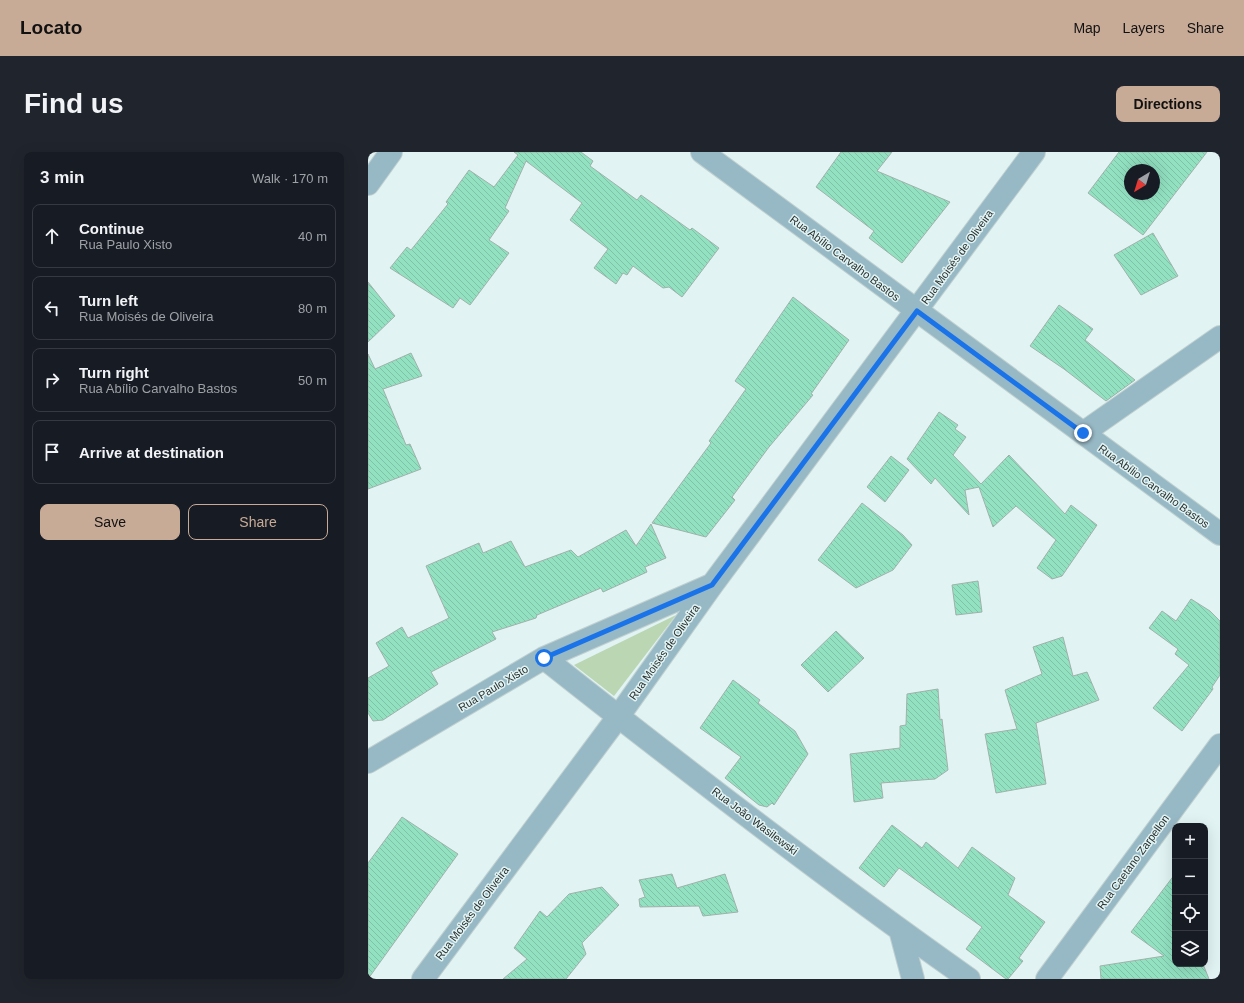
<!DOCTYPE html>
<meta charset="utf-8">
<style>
:root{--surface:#171b24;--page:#20242c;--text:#f1f3f6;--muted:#9ea1a6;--line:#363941;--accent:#c8ab97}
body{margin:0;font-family:Arial,sans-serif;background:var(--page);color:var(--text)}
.controls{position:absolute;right:12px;bottom:12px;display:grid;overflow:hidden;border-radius:8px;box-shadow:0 4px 16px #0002}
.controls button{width:36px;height:36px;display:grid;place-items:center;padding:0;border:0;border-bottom:1px solid var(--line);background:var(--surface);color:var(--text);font:20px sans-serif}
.compass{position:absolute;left:756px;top:12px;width:36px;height:36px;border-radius:50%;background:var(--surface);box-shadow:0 4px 16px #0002;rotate:218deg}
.stop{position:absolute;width:12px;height:12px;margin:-9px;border:3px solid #1a73e8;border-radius:50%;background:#fff}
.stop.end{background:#1a73e8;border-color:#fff;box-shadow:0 1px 4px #0008}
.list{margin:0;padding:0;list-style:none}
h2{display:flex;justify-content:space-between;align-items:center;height:52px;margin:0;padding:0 16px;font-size:17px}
h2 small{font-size:13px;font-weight:400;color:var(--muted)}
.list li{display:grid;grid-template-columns:26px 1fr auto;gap:12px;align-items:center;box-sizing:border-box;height:64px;margin:0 8px 8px;padding:0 8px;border:1px solid var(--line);border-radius:8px}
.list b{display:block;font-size:15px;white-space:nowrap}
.list p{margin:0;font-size:13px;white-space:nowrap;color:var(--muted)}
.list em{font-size:13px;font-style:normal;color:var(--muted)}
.actions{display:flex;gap:8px;padding:12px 16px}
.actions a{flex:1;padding:9px 0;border:1px solid var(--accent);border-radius:8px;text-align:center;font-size:14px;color:var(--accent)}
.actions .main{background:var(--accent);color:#111}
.icon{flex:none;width:22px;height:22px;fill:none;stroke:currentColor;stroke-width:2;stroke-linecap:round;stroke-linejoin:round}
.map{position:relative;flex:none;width:852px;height:827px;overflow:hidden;border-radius:8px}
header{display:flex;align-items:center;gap:24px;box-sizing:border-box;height:56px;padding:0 20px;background:var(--accent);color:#111}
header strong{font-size:19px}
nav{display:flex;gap:22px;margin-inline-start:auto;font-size:14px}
.intro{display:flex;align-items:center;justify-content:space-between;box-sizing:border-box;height:96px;padding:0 24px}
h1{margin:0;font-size:28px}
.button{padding:10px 18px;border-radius:8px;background:var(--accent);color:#111;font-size:14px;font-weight:700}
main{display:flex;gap:24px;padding:0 24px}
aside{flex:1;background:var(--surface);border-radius:8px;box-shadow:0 4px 16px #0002}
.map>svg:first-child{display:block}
.green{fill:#bad6b2}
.building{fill:url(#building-back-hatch);stroke:#a1b1aa;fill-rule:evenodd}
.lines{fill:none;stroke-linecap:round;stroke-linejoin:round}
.minor-casing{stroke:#c0d0d0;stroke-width:24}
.minor{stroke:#97b8c5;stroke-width:22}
.route{stroke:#1a73e8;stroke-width:5}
.labels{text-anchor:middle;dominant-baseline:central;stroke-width:3;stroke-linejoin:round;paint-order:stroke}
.street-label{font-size:11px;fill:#282f2f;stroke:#e1f3f3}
</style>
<header>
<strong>Locato</strong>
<nav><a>Map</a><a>Layers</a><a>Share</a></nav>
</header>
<div class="intro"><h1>Find us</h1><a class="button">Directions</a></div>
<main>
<aside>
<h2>3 min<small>Walk · 170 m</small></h2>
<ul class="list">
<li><svg class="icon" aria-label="ahead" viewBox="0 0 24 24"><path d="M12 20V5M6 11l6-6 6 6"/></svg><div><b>Continue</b><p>Rua Paulo Xisto</p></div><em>40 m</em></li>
<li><svg class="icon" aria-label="left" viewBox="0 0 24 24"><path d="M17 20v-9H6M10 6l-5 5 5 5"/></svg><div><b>Turn left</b><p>Rua Moisés de Oliveira</p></div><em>80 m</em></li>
<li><svg class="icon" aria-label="right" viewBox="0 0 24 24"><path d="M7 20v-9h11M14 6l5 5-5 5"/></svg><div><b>Turn right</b><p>Rua Abílio Carvalho Bastos</p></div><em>50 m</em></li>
<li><svg class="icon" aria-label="arrive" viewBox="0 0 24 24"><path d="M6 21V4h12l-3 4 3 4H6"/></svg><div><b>Arrive at destination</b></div></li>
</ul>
<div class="actions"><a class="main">Save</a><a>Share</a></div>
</aside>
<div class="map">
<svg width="852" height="827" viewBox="0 0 852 827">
<defs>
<pattern id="building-back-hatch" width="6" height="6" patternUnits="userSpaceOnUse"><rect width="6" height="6" fill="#92e2c2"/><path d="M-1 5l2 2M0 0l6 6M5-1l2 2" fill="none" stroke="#7ec2a7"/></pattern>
</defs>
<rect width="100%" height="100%" fill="#e1f3f3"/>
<!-- green -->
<path class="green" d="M 308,463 L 246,544 L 206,513 Z"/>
<!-- building -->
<path class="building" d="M 146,0 L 213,0 L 225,9 L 222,14 L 269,48 L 273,43 L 322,78 L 324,76 L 351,96 L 314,145 L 301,135 L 295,136 L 265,114 L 259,123 L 255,121 L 248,132 L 226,116 L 240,97 L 202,68 L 214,51 L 158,9 L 137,56 L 141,59 L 121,88 L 141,101 L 102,153 L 92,146 L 85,156 L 22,116 L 39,95 L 43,98 L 80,52 L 78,50 L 101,18 L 126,35 L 150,3 Z
M 473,0 L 524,0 L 509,19 L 582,50 L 534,111 L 501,86 L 506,79 L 448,35 Z
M 751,0 L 839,0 L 775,83 L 720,41 ZM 762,18 L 786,18 L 786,42 L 762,42 Z
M 785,81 L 810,124 L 773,143 L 746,103 Z
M 0,130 L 27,164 L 0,190 Z
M 425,145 L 481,188 L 443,242 L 445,243 L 401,295 L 364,345 L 367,348 L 338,385 L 284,371 L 343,291 L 341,289 L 378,237 L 367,229 Z
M 691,153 L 725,177 L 717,188 L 767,228 L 738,249 L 696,217 L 662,194 Z
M 43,201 L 54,224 L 15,237 L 38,293 L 42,292 L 53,317 L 0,337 L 0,202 L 7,217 Z
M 571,260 L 590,273 L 587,277 L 598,285 L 585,303 L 613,332 L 641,303 L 697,362 L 703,353 L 729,373 L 694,424 L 684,427 L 669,416 L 688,388 L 648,354 L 625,375 L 611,335 L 597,338 L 601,363 L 567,326 L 563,332 L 539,307 Z
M 523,304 L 541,318 L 517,350 L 499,335 Z
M 494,351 L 535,383 L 544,393 L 525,418 L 488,436 L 450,408 Z
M 283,372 L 298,406 L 277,415 L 279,420 L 235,440 L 233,436 L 169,463 L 168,466 L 124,480 L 128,487 L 63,520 L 70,532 L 15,568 L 5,569 L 0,561 L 0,526 L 21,514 L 8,491 L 34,475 L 40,486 L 81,466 L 58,414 L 111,391 L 115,401 L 143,389 L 157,415 L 203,398 L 210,405 L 258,378 L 268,394 Z
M 610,429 L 614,460 L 588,463 L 584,433 Z
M 823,447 L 842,459 L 852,469 L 852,523 L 844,535 L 845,537 L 814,579 L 785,556 L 821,513 L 807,502 L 810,497 L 781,476 L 794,459 L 808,469 Z
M 468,479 L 496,506 L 460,540 L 433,513 Z
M 695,485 L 705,524 L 719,520 L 731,548 L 668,571 L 678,632 L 628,641 L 617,582 L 649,577 L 637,538 L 674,522 L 665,495 Z
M 365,528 L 392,548 L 390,551 L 427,579 L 440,602 L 406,653 L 404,651 L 399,655 L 391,653 L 357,626 L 373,605 L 332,576 Z
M 570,537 L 572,568 L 574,567 L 580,618 L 567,627 L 513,631 L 515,646 L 486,650 L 482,602 L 532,596 L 532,574 L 538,573 L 539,542 Z
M 34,665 L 90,702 L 0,827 L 0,711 Z
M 524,673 L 554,696 L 558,690 L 590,716 L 604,695 L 647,726 L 640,743 L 677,770 L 651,806 L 655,809 L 640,827 L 638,827 L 598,797 L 614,775 L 531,716 L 516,735 L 491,716 Z
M 304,722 L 309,736 L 357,722 L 370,760 L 335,764 L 331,754 L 272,755 L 271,747 L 277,745 L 271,728 Z
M 807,722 L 807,812 L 835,812 L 841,827 L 733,827 L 732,814 L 796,804 L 763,780 Z
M 234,735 L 251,753 L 214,791 L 218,802 L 198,827 L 135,827 L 159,807 L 146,796 L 172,759 L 179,765 L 201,742 Z"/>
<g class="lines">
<!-- minor casing -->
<g class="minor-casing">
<path id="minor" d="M 334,0 L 852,382
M 0,32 L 23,0
M 715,281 L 852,185
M 176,506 C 315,616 456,725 601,827
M 0,610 L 176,506 L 343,433
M 532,778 L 545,827
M 55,827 L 250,565 L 344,433 L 666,0
M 679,827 L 852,593"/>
</g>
<!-- minor -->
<use href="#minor" class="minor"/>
</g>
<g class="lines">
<!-- route -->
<path class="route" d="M 176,506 L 344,433 L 549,159 L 715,281"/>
</g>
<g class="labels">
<!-- street labels -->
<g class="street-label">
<text transform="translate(589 105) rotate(-54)">Rua Moisés de Oliveira</text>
<text transform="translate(477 106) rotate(37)">Rua Abílio Carvalho Bastos</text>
<text transform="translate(786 334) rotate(36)">Rua Abílio Carvalho Bastos</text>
<text transform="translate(296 500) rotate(-55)">Rua Moisés de Oliveira</text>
<text transform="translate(125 536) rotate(-31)">Rua Paulo Xisto</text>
<text transform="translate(387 669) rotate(37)">Rua João Wasilewski</text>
<text transform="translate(765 710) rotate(-54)">Rua Caetano Zarpellon</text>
<text transform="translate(104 761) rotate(-53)">Rua Moisés de Oliveira</text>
</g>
</g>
</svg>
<div class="controls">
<button>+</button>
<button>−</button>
<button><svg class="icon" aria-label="locate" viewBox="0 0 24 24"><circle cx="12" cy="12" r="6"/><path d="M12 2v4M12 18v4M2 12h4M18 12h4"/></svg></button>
<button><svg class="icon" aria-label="layers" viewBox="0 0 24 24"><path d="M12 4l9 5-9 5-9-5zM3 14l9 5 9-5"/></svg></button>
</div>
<svg class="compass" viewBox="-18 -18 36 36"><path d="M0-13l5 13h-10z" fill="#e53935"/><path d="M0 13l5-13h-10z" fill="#9ea1a6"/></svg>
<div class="stop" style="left:176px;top:506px"></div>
<div class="stop end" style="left:715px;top:281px"></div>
</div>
</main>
